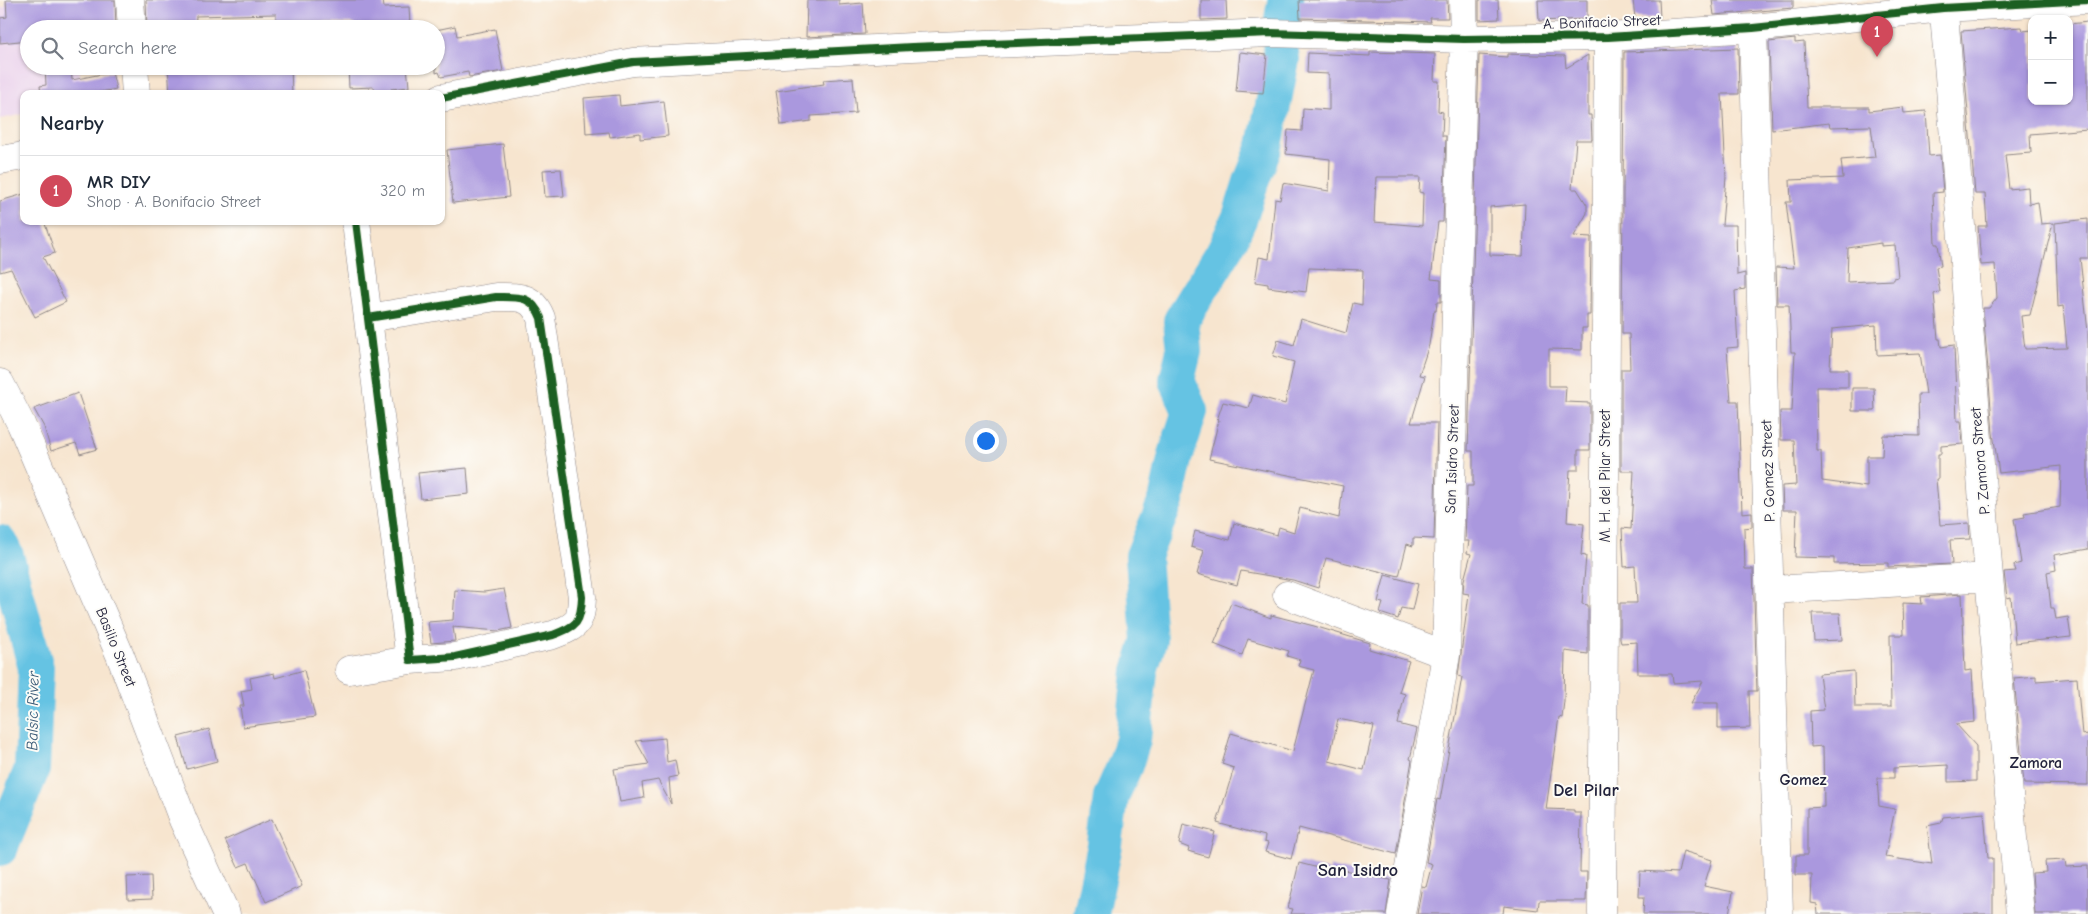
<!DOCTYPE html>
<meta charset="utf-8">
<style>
:root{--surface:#fff;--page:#f6f6f7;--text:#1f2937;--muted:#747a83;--line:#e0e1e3;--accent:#d1495b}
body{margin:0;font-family:"Comic Neue",sans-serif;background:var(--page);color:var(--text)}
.controls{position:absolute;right:15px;top:15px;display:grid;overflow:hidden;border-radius:10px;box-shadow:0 1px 4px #0004}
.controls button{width:45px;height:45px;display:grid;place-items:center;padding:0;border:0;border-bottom:1px solid var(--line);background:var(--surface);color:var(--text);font:25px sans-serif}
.you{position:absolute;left:985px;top:440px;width:18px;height:18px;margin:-12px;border:4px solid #fff;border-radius:50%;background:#1a73e8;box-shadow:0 0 0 8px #1a73e833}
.badge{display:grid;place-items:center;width:32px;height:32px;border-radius:50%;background:var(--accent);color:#fff;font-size:16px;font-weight:700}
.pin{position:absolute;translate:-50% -41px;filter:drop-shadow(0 1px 2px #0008)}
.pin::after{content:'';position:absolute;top:26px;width:18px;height:15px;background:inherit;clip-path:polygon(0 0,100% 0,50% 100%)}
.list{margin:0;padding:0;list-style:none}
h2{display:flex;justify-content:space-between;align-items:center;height:65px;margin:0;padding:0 20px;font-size:21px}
h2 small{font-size:16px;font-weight:400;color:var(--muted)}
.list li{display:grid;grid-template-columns:32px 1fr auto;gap:15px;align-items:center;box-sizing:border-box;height:70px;padding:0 20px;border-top:1px solid var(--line)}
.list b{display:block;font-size:19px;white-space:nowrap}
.list p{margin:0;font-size:16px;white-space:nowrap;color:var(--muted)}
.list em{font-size:16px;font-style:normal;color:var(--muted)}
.icon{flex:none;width:28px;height:28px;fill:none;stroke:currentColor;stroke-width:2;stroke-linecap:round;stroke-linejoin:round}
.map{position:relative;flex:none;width:2088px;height:914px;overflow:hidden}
.search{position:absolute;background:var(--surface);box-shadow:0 1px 4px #0004;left:20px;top:20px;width:425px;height:55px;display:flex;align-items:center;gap:12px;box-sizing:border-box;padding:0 18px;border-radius:28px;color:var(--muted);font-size:19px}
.panel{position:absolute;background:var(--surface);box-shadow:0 1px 4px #0004;left:20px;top:90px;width:425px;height:135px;border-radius:10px}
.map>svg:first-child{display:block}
.built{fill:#ead1ec}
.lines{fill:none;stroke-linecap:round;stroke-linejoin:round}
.river{stroke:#65c3e3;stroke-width:36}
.building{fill:#aa98de;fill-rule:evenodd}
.minor-casing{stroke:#8c8485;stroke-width:29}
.minor{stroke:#fff;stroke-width:28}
.cycleway-casing{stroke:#fdfcf7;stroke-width:11}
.cycleway{stroke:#1b5e20;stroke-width:8}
.labels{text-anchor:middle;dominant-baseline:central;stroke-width:4;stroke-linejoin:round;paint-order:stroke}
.street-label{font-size:15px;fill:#22223b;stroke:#fdfcf7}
.water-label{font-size:16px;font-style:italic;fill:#395a76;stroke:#fdfcf7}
.neighbourhood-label{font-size:16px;font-weight:bold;fill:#22223b;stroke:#fdfcf7}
.quarter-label{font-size:18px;font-weight:bold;fill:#22223b;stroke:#fdfcf7}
</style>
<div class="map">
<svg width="2088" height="914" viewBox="0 0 2088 914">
<rect width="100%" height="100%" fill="#fdfcf7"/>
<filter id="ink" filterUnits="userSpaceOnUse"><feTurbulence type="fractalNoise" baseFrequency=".02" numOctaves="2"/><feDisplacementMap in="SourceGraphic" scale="10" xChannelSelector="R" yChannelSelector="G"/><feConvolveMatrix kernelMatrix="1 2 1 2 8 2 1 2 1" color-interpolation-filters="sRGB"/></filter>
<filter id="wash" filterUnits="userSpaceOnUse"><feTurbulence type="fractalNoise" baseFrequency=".0096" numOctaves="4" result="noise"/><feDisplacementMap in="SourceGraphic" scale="20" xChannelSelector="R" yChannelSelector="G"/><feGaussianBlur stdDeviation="1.12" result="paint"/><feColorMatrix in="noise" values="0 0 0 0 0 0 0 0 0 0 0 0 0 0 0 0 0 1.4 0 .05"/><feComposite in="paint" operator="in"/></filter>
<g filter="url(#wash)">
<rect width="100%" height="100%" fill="#f7e5cf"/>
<!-- built -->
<path class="built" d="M 39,1 L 29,29 L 29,66 L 79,66 L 82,94 L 24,94 L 24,114 L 0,119 L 0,8 Z"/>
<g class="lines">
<!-- river -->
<path class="river" d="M 0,543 L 6,556 L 36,668 L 32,769 L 0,848
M 1091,914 L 1105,845 L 1111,797 L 1125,765 L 1133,740 L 1140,671 L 1149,640 L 1143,556 L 1166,501 L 1176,455 L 1190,411 L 1177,380 L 1184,351 L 1181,321 L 1226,248 L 1240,217 L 1251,182 L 1265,146 L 1282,59 C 1278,40 1281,19 1286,0"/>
</g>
<g id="blocks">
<!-- building -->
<path class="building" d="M 6,0 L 115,0 L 116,29 L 29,29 L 29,40 L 0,43 L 0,18 L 7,17 Z
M 146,0 L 383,0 L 384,8 L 409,7 L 410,25 L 355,29 L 355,23 L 293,22 L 293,28 L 276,28 L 276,14 L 196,16 L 195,29 L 147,29 Z
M 807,0 L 839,0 L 839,5 L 863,3 L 865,34 L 806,37 Z
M 1201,0 L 1226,0 L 1227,19 L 1201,20 Z
M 1299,0 L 1447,0 L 1448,18 L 1430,18 L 1431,22 L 1300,18 Z
M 1479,0 L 1498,0 L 1499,19 L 1479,20 Z
M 1538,0 L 1587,0 L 1587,19 L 1539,21 Z
M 1633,0 L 1659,0 L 1660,18 L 1635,18 Z
M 1712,0 L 1793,0 L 1793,8 L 1714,15 Z
M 2088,22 L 2088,129 L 2030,134 L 2031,153 L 2005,155 L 2009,189 L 2028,187 L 2029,204 L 2038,202 L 2041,224 L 2053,223 L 2030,315 L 2021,316 L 2025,349 L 2067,348 L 2063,306 L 2058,307 L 2055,223 L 2088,219 L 2088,258 L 2080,258 L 2088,332 L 2088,549 L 2054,555 L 2056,570 L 2047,572 L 2051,608 L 2054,608 L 2056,619 L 2068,617 L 2071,637 L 2015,643 L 2011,597 L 2007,598 L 2004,572 L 2016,571 L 2014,565 L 2021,563 L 2014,519 L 2025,517 L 2024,513 L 2060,507 L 2061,466 L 1999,473 L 1993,433 L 1983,308 L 1989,308 L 1997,298 L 1995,264 L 1981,265 L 1978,226 L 1987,226 L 1985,194 L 1975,194 L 1961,31 L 2022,27 L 2023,31 L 2032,30 L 2032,101 L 2069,101 L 2069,62 L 2072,62 L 2069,24 Z
M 455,26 L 457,36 L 495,29 L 503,71 L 469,77 L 468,72 L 441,77 L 439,72 L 436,73 L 436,30 Z
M 1795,39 L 1795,43 L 1804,42 L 1807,107 L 1869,107 L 1869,111 L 1903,107 L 1904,113 L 1926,111 L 1929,156 L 1940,155 L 1943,192 L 1933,193 L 1935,244 L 1938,244 L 1941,266 L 1936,267 L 1940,292 L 1934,293 L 1938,339 L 1940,339 L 1941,347 L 1954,345 L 1957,421 L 1961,421 L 1963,444 L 1941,446 L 1941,454 L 1938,454 L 1938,479 L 1936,479 L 1940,525 L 1969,523 L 1970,539 L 1950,540 L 1952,564 L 1888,567 L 1888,563 L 1834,564 L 1834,558 L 1795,557 L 1797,510 L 1783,510 L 1782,486 L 1796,485 L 1794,440 L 1781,440 L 1780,411 L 1792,411 L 1795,352 L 1791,352 L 1789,305 L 1777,305 L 1776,267 L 1794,268 L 1786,202 L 1791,202 L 1790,180 L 1843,178 L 1841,160 L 1875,157 L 1871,126 L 1830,127 L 1829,123 L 1772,130 L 1769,42 ZM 1881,243 L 1881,246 L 1895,245 L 1898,277 L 1893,278 L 1893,280 L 1847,282 L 1848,248 ZM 1876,325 L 1877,355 L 1920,353 L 1926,394 L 1918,394 L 1919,436 L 1883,435 L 1882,456 L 1867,456 L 1867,487 L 1822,481 L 1821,451 L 1817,451 L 1816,387 L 1848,387 L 1848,369 L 1830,369 L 1832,329 Z
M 1738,48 L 1739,94 L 1722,94 L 1726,177 L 1722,225 L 1736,225 L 1737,275 L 1745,273 L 1745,289 L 1735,291 L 1738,347 L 1727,348 L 1731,401 L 1738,401 L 1742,513 L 1752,512 L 1752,527 L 1744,528 L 1745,569 L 1753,569 L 1757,691 L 1749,691 L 1750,728 L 1718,729 L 1718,703 L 1691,703 L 1703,681 L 1673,683 L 1672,674 L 1638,674 L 1637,642 L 1621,643 L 1620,639 L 1620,603 L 1637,603 L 1635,566 L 1624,567 L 1622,528 L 1631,529 L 1634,471 L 1621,471 L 1621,369 L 1630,369 L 1629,334 L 1622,334 L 1624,52 Z
M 1240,52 L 1267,55 L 1263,93 L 1236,91 Z
M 1370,52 L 1435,54 L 1434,81 L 1439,81 L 1438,111 L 1443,112 L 1442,136 L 1446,136 L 1443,222 L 1438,222 L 1431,279 L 1441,280 L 1441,302 L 1437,302 L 1436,311 L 1434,311 L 1429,345 L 1419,375 L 1425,376 L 1411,423 L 1437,423 L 1434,539 L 1413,538 L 1413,546 L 1407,544 L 1399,576 L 1326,558 L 1318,588 L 1293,580 L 1241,571 L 1237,585 L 1197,574 L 1204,551 L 1191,547 L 1195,531 L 1230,540 L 1234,523 L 1277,535 L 1279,527 L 1294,532 L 1300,508 L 1339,518 L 1343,486 L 1209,459 L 1219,420 L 1217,420 L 1223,402 L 1249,408 L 1253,395 L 1285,404 L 1294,362 L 1273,356 L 1278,340 L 1294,345 L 1301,319 L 1346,333 L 1353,303 L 1362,305 L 1363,270 L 1309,268 L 1306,292 L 1268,287 L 1268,284 L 1255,282 L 1259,257 L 1269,259 L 1275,199 L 1280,200 L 1283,183 L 1329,191 L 1330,159 L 1286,154 L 1288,130 L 1302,131 L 1303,108 L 1329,110 L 1329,74 L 1307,73 L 1308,53 L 1370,56 ZM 1376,177 L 1420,177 L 1419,192 L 1423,193 L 1422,226 L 1374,222 Z
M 1507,54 L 1565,56 L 1566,68 L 1588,55 L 1588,115 L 1591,115 L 1592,140 L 1576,140 L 1572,189 L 1577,189 L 1587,205 L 1587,213 L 1574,236 L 1591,237 L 1590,315 L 1587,315 L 1587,328 L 1582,328 L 1582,350 L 1549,349 L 1549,386 L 1566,386 L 1565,402 L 1590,403 L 1590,450 L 1578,450 L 1578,470 L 1570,470 L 1567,522 L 1584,524 L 1581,555 L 1586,556 L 1582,604 L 1588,605 L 1588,654 L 1565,651 L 1564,701 L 1562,718 L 1559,717 L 1546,809 L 1574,810 L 1574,813 L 1581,813 L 1580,872 L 1587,872 L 1586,901 L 1539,901 L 1538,910 L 1504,906 L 1503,914 L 1417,914 L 1422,886 L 1426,887 L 1432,864 L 1426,862 L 1437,799 L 1440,800 L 1462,677 L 1458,676 L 1469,594 L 1463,593 L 1464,580 L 1471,554 L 1467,553 L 1469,541 L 1465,541 L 1467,486 L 1473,486 L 1473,451 L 1468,451 L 1479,55 L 1507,57 ZM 1525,204 L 1523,256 L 1490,255 L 1490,207 Z
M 45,66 L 71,66 L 72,80 L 112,72 L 116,89 L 91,94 L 41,94 L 40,86 L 46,85 Z
M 168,66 L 291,66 L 292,94 L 170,94 Z
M 348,66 L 407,66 L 409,87 L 391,89 L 392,94 L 375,94 L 374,87 L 349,88 Z
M 853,78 L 856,113 L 811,116 L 811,121 L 781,125 L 776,91 L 824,84 L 823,80 Z
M 619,95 L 620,106 L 664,101 L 668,136 L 640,139 L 640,133 L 610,137 L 609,132 L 586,134 L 584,98 Z
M 503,144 L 509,197 L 453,203 L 447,150 Z
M 561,169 L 564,196 L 545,197 L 543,170 Z
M 24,194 L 24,221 L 44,221 L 55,253 L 43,257 L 66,302 L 35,317 L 11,269 L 0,272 L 0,201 Z
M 1852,388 L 1874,388 L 1875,411 L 1852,411 Z
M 78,393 L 97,449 L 80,454 L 76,443 L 51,451 L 44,427 L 34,409 Z
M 467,468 L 469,494 L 421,499 L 418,473 Z
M 1385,575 L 1418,584 L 1412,610 L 1401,608 L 1398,619 L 1380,613 L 1383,603 L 1378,602 Z
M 504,589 L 512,628 L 498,631 L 453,627 L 455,641 L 431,643 L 428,622 L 453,620 L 455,590 L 484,592 Z
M 1962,594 L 1965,671 L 1972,670 L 1975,722 L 1956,724 L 1976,746 L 1976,781 L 1948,782 L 1948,765 L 1894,768 L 1894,778 L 1877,778 L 1879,806 L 1895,809 L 1885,857 L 1932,864 L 1927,826 L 1941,823 L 1943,817 L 1984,813 L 1988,858 L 1993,858 L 1993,914 L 1818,914 L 1817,904 L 1811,903 L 1812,875 L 1796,875 L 1796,855 L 1807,855 L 1807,808 L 1824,807 L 1823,746 L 1811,747 L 1810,711 L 1824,710 L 1819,674 L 1854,671 L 1855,707 L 1891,707 L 1890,635 L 1904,635 L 1903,603 L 1922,604 L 1921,597 Z
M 1231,603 L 1271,618 L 1271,615 L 1314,626 L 1370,643 L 1369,649 L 1409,661 L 1399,692 L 1405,694 L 1398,724 L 1417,729 L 1410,759 L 1412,760 L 1396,854 L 1299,828 L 1291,859 L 1265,852 L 1268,843 L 1264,842 L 1265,836 L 1217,823 L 1234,768 L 1222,764 L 1231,733 L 1293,751 L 1314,670 L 1298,666 L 1300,660 L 1287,656 L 1289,651 L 1248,639 L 1242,655 L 1214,644 ZM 1338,719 L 1374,726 L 1364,770 L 1329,761 Z
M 1812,613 L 1840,613 L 1842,640 L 1814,641 Z
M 304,670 L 315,717 L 243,727 L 240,706 L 244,706 L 241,691 L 252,689 L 250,678 L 274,673 L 275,678 Z
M 2036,676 L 2036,681 L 2077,678 L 2082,735 L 2088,734 L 2088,785 L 2024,784 L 2014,678 Z
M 209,729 L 217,761 L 187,769 L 178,737 Z
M 665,738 L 667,762 L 675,760 L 678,776 L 669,778 L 671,804 L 658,780 L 642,783 L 644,798 L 620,802 L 614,769 L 649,764 L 636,741 Z
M 272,819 L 302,886 L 266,902 L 248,863 L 238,867 L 225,840 Z
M 1183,824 L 1215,832 L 1208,857 L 1188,851 L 1189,848 L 1179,844 Z
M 1683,851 L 1712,860 L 1704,886 L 1733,892 L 1729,914 L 1643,914 L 1644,897 L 1639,897 L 1640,871 L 1678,873 Z
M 2065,860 L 2066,867 L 2088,866 L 2088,914 L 2035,914 L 2032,873 L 2046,872 L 2045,861 Z
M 1299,863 L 1330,871 L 1330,867 L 1391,880 L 1386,914 L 1291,914 L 1293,909 L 1288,908 Z
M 151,876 L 152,899 L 128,900 L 127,877 Z"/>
</g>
</g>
<g filter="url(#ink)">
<use href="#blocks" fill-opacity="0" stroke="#8c8485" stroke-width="1"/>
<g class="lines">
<!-- minor casing -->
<g class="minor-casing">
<path id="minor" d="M 130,0 L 132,29
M 1943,0 L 1989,577 L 2020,914
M 1753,28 L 1779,914
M 134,66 L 136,94
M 441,98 L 633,62 L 912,47 L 1271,33 L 1464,39 L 1608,37 L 1753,28 L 1943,8 L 2088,0
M 0,160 L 24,156
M 356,221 L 410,660 L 455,657 L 553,635 C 577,626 581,623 582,597 L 541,318 C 532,295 519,297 496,297 L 368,318
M 0,383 L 21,424 L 120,655 L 183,820 L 226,914
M 1771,590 L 1989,577
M 1287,595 L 1446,655
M 349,670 L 410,660
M 1401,914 L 1446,655 L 1464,39 L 1463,0
M 1602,914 L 1608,37"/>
</g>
<!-- minor -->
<use href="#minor" class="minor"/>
<!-- cycleway casing -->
<g class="cycleway-casing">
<path id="cycleway" d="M 441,98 L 633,62 L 912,47 L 1271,33 L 1464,39 L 1608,37 L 1753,28 L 1943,8 L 2088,0
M 356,221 L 410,660 L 455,657 L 553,635 C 577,626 581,623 582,597 L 541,318 C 532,295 519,297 496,297 L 368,318"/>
</g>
<!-- cycleway -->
<use href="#cycleway" class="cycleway"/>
</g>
</g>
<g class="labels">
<!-- street labels -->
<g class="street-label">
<text transform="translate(1602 22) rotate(-2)">A. Bonifacio Street</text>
<text transform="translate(1452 459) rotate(-88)">San Isidro Street</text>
<text transform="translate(1980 461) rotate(-95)">P. Zamora Street</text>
<text transform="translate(1768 471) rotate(-92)">P. Gomez Street</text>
<text transform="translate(1605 476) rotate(-90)">M. H. del Pilar Street</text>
<text transform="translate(116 647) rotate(68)">Basilio Street</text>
</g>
<!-- water labels -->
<g class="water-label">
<text transform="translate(33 711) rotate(-89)">Balsic River</text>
</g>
<!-- neighbourhood labels -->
<g class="neighbourhood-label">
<text x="2036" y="763">Zamora</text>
<text x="1803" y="780">Gomez</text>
</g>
<!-- quarter labels -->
<g class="quarter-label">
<text x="1586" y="790">Del Pilar</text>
<text x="1358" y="870">San Isidro</text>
</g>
</g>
</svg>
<div class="controls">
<button>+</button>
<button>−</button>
</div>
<div class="you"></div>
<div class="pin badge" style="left:1877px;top:57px">1</div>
<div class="search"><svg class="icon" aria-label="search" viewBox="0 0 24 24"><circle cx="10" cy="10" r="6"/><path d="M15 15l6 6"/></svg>Search here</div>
<section class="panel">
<h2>Nearby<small></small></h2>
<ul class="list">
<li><span class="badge">1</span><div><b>MR DIY</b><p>Shop · A. Bonifacio Street</p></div><em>320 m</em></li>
</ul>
</section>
</div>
